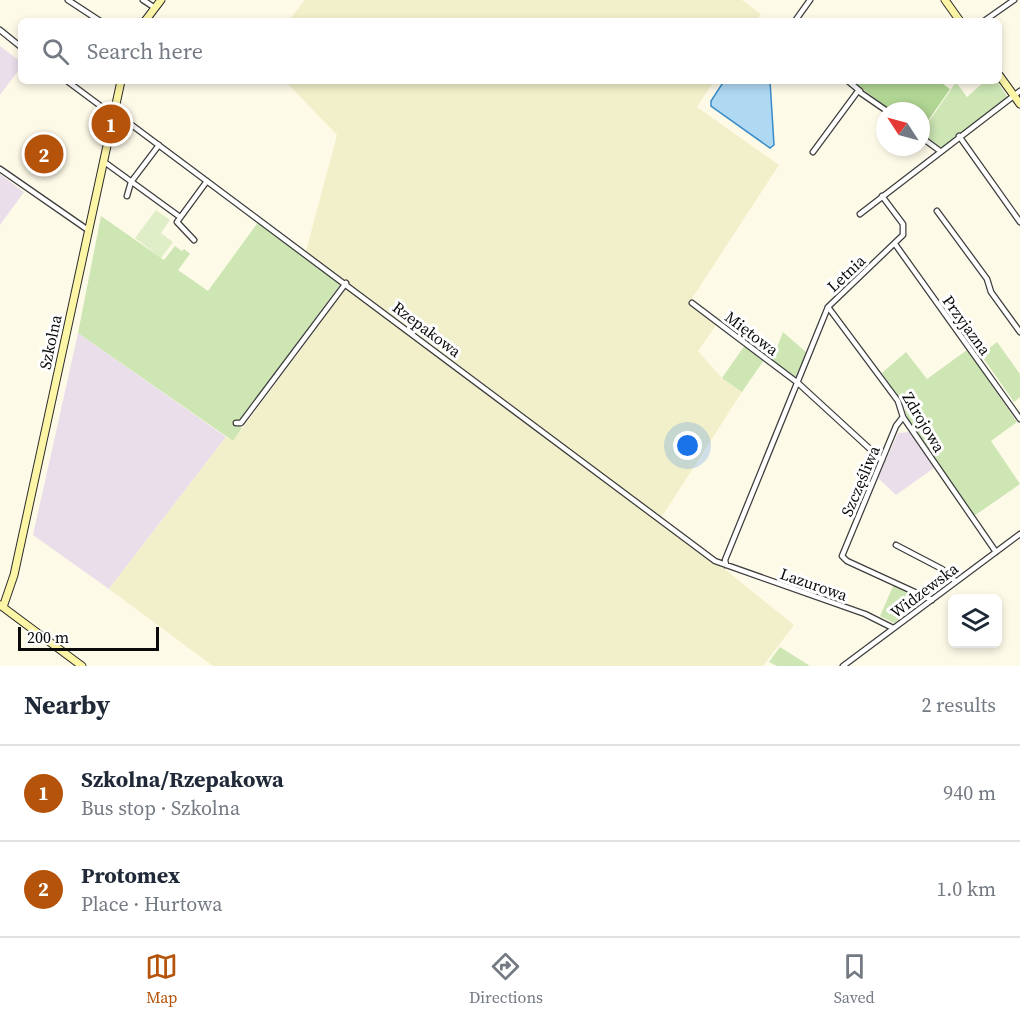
<!DOCTYPE html>
<meta charset="utf-8">
<style>
:root{--surface:#fff;--page:#f6f6f7;--text:#1f2937;--muted:#747a83;--line:#e0e1e3;--accent:#b45309}
body{margin:0;font-family:"Source Serif 4",serif;background:var(--page);color:var(--text)}
.controls{position:absolute;right:18px;bottom:18px;display:grid;overflow:hidden;border-radius:9px;box-shadow:0 3px 9px #0003}
.controls button{width:54px;height:54px;display:grid;place-items:center;padding:0;border:0;border-bottom:2px solid var(--line);background:var(--surface);color:var(--text);font:30px sans-serif}
.compass{position:absolute;left:876px;top:102px;width:54px;height:54px;border-radius:50%;background:var(--surface);box-shadow:0 3px 9px #0003;rotate:306deg}
.scale{position:absolute;left:18px;bottom:15px;width:141px;box-sizing:border-box;padding-left:6px;border:3px solid #0a0a0a;border-top:0;font-size:16px;line-height:21px;white-space:nowrap;color:#0a0a0a;-webkit-text-stroke:4px #fff;paint-order:stroke}
.you{position:absolute;left:688px;top:446px;width:21px;height:21px;margin:-15px;border:4px solid #fff;border-radius:50%;background:#1a73e8;box-shadow:0 0 0 9px #1a73e833}
.badge{display:grid;place-items:center;width:39px;height:39px;border-radius:50%;background:var(--accent);color:#fff;font-size:20px;font-weight:700}
.pin{position:absolute;translate:-50% -50%;border:3px solid #fff;box-shadow:0 2px 6px #0006}
.list{margin:0;padding:0;list-style:none}
h2{display:flex;justify-content:space-between;align-items:center;height:78px;margin:0;padding:0 24px;font-size:26px}
h2 small{font-size:20px;font-weight:400;color:var(--muted)}
.list li{display:grid;grid-template-columns:39px 1fr auto;gap:18px;align-items:center;box-sizing:border-box;height:96px;padding:0 24px;border-top:2px solid var(--line)}
.list b{display:block;font-size:22px;white-space:nowrap}
.list p{margin:0;font-size:20px;white-space:nowrap;color:var(--muted)}
.list em{font-size:20px;font-style:normal;color:var(--muted)}
.icon{flex:none;width:33px;height:33px;fill:none;stroke:currentColor;stroke-width:2;stroke-linecap:round;stroke-linejoin:round}
.map{position:relative;flex:none;width:1020px;height:666px;overflow:hidden}
.search{position:absolute;background:var(--surface);box-shadow:0 3px 9px #0003;left:18px;right:18px;top:18px;height:66px;display:flex;align-items:center;gap:15px;box-sizing:border-box;padding:0 21px;border-radius:9px;color:var(--muted);font-size:22px}
.sheet{height:270px;background:var(--surface)}
nav{display:flex;justify-content:space-around;align-items:center;box-sizing:border-box;height:84px;border-top:2px solid var(--line);background:var(--surface);font-size:16px;color:var(--muted)}
nav a{display:grid;justify-items:center;gap:3px}
nav .on{color:var(--accent)}
.map>svg:first-child{display:block}
.industrial{fill:#e9dee9}
.farmland{fill:#f2f0ca}
.green{fill:#cde6b4}
.forest{fill:#b1d694}
.pitch{fill:#dfeec6}
.water{fill:#afd8f3;stroke:#398cc8;stroke-width:1.5}
.lines{fill:none;stroke-linecap:round;stroke-linejoin:round}
.street-casing{stroke:#3d3d3d;stroke-width:7}
.secondary-casing{stroke:#2c2c2c;stroke-width:9}
.street{stroke:#fff;stroke-width:4.5}
.secondary{stroke:#fcf5a6;stroke-width:7}
.labels{text-anchor:middle;dominant-baseline:central;stroke-width:6;stroke-linejoin:round;paint-order:stroke}
.street-label{font-size:16px;fill:#0a0a0a;stroke:#fff}
</style>
<div class="map">
<svg width="1020" height="666" viewBox="0 0 1020 666">
<rect width="100%" height="100%" fill="#fefae8"/>
<!-- industrial -->
<path class="industrial" d="M 0,46 L 21,62 L 21,67 L 0,95 Z
M 0,174 L 24,192 L 0,225 Z
M 78,333 L 226,437 L 109,589 L 33,535 Z
M 909,432 L 934,468 L 896,495 L 878,478 L 898,433 Z"/>
<!-- farmland -->
<path class="farmland" d="M 305,0 L 742,0 L 761,14 L 756,21 L 288,21 Z
M 285,81 L 714,81 L 697,107 L 779,165 L 689,303 L 717,324 L 698,351 L 722,378 L 742,392 L 661,518 L 794,625 L 763,666 L 213,666 L 109,589 L 226,437 L 233,441 L 349,284 L 306,251 L 337,135 Z"/>
<!-- green -->
<path class="green" d="M 985,81 L 997,81 L 1008,98 L 942,148 L 921,133 L 956,82 L 967,97 Z
M 101,216 L 164,260 L 175,246 L 182,251 L 184,249 L 190,254 L 178,270 L 208,291 L 259,221 L 342,282 L 237,424 L 242,428 L 233,441 L 78,333 Z
M 783,332 L 807,353 L 797,378 L 772,360 Z
M 997,342 L 1020,374 L 1020,397 L 1014,402 L 981,355 Z
M 745,345 L 764,360 L 742,392 L 722,378 Z
M 967,350 L 1017,422 L 991,441 L 1020,484 L 974,516 L 916,434 L 907,419 L 904,404 L 882,373 L 906,352 L 927,379 Z
M 894,584 L 925,599 L 894,623 L 880,616 Z
M 780,647 L 810,666 L 777,666 L 769,662 Z"/>
<!-- forest -->
<path class="forest" d="M 852,81 L 939,81 L 950,89 L 921,131 L 921,111 L 892,111 Z"/>
<!-- pitch -->
<path class="pitch" d="M 156,210 L 170,220 L 161,233 L 173,242 L 161,258 L 135,238 Z"/>
<!-- water -->
<path class="water" d="M 724,81 L 770,81 L 774,145 L 770,148 L 711,106 L 711,101 Z"/>
<g class="lines">
<!-- street casing -->
<g class="street-casing">
<path id="street" d="M 68,0 L 100,21
M 143,0 L 155,8
M 795,21 L 810,0
M 984,21 L 1014,0
M 0,30 L 21,47
M 67,81 L 110,113 L 121,117 L 715,561 L 865,614 L 893,628
M 848,81 L 860,91
M 959,136 L 1020,222
M 921,137 L 940,151
M 813,152 L 858,91 L 887,111
M 103,161 L 180,217
M 0,169 L 88,230
M 127,196 L 131,182 L 159,145
M 937,211 L 987,279 L 991,292 L 1020,332
M 860,214 L 1020,91
M 194,240 L 177,222 L 207,181
M 895,244 L 1020,419
M 692,303 L 798,383 L 882,460
M 828,307 L 898,401 L 903,417 L 996,552
M 903,417 L 896,426 L 842,556 L 847,561 L 932,600
M 236,423 L 241,423 L 346,283
M 896,545 L 942,569 L 955,581
M 726,565 L 725,560 L 828,307 L 903,235 L 903,224 L 882,196
M 843,666 L 1020,534"/>
</g>
<!-- secondary casing -->
<g class="secondary-casing">
<path id="secondary" d="M 945,0 L 960,21
M 145,21 L 161,0
M 999,75 L 1020,104
M 0,605 L 82,666
M 3,607 L 14,575 L 121,81"/>
</g>
<!-- street -->
<use href="#street" class="street"/>
<!-- secondary -->
<use href="#secondary" class="secondary"/>
</g>
<g class="labels">
<!-- street labels -->
<g class="street-label">
<text transform="translate(846 273) rotate(-43)">Letnia</text>
<text transform="translate(967 325) rotate(54)">Przyjazna</text>
<text transform="translate(427 329) rotate(37)">Rzepakowa</text>
<text transform="translate(752 333) rotate(37)">Miętowa</text>
<text transform="translate(50 342) rotate(-78)">Szkolna</text>
<text transform="translate(924 422) rotate(59)">Zdrojowa</text>
<text transform="translate(860 481) rotate(-67)">Szczęśliwa</text>
<text transform="translate(814 584) rotate(19)">Lazurowa</text>
<text transform="translate(924 590) rotate(-37)">Widzewska</text>
</g>
</g>
</svg>
<div class="controls">
<button><svg class="icon" aria-label="layers" viewBox="0 0 24 24"><path d="M12 4l9 5-9 5-9-5zM3 14l9 5 9-5"/></svg></button>
</div>
<svg class="compass" viewBox="-18 -18 36 36"><path d="M0-13l5 13h-10z" fill="#e53935"/><path d="M0 13l5-13h-10z" fill="#747a83"/></svg>
<div class="scale">200 m</div>
<div class="you"></div>
<div class="pin badge" style="left:111px;top:124px">1</div>
<div class="pin badge" style="left:44px;top:154px">2</div>
<div class="search"><svg class="icon" aria-label="search" viewBox="0 0 24 24"><circle cx="10" cy="10" r="6"/><path d="M15 15l6 6"/></svg>Search here</div>
</div>
<section class="sheet">
<h2>Nearby<small>2 results</small></h2>
<ul class="list">
<li><span class="badge">1</span><div><b>Szkolna/Rzepakowa</b><p>Bus stop · Szkolna</p></div><em>940 m</em></li>
<li><span class="badge">2</span><div><b>Protomex</b><p>Place · Hurtowa</p></div><em>1.0 km</em></li>
</ul>
</section>
<nav>
<a class="on"><svg class="icon" aria-label="map" viewBox="0 0 24 24"><path d="M3 6l6-2 6 2 6-2v14l-6 2-6-2-6 2zM9 4v14M15 6v14"/></svg>Map</a>
<a><svg class="icon" aria-label="directions" viewBox="0 0 24 24"><path d="M12 3l9 9-9 9-9-9zM9 14v-3h6M13 9l2 2-2 2"/></svg>Directions</a>
<a><svg class="icon" aria-label="saved" viewBox="0 0 24 24"><path d="M7 4h10v16l-5-4-5 4z"/></svg>Saved</a>
</nav>
